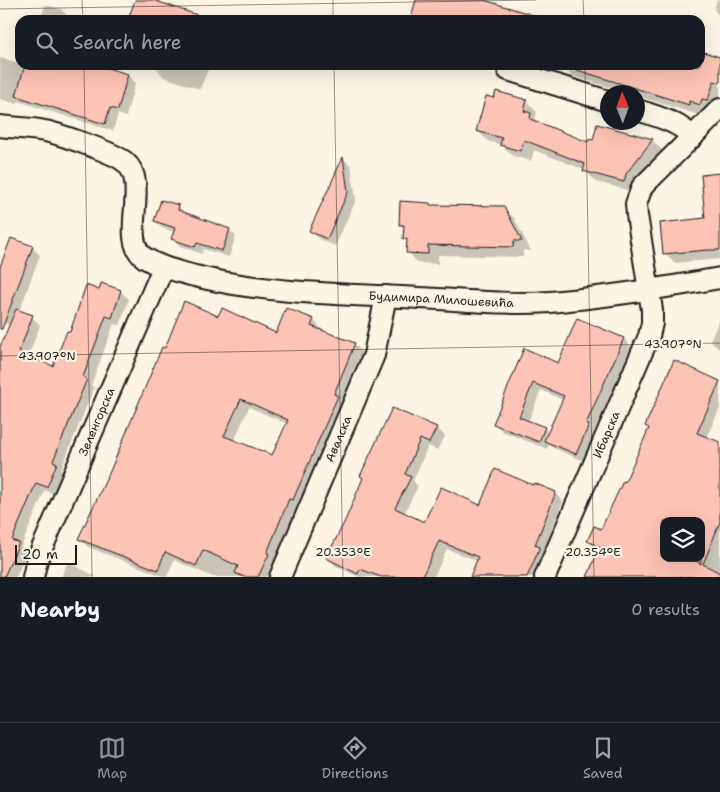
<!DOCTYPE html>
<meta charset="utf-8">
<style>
:root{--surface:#171b24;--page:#242831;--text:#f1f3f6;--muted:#9ea1a6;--line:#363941;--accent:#919294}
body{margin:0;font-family:"Shantell Sans",sans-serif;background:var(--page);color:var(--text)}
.controls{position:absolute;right:15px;bottom:15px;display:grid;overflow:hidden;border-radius:10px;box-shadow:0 5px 20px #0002}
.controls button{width:45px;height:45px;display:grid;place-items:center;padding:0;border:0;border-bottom:1px solid var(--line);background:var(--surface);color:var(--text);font:25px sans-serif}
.compass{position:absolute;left:600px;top:85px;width:45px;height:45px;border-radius:50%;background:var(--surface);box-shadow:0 5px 20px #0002;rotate:359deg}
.scale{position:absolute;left:15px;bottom:12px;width:62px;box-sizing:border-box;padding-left:5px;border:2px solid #1c1c1c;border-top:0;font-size:14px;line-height:18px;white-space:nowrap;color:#1c1c1c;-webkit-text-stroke:4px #fcf5e5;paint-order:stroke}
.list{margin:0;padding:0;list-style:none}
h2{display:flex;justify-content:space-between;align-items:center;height:65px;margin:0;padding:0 20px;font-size:21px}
h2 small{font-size:16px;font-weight:400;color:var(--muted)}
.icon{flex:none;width:28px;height:28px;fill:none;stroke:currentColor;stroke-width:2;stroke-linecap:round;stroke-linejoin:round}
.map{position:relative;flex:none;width:720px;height:577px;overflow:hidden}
.search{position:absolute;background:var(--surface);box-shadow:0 5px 20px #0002;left:15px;right:15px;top:15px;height:55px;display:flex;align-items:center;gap:12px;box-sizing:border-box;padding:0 18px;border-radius:15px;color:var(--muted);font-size:19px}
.sheet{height:145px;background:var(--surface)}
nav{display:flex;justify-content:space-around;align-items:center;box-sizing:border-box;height:70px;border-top:1px solid var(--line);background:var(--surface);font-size:14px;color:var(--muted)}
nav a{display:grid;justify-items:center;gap:2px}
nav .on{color:var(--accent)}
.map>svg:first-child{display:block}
.shadow{fill:#0003;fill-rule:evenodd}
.building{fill:#fdc3b5;stroke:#1c1c1c;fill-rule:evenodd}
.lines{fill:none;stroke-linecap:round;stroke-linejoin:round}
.minor-casing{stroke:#1c1c1c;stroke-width:24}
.minor{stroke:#fcf5e5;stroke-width:20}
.ticks{fill:none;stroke:#1c1c1c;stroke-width:1;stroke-opacity:0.45}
.labels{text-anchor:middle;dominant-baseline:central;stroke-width:4.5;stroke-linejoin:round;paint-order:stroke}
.street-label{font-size:12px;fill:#1c1c1c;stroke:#fcf5e5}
.ticks-label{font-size:12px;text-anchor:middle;fill:#1c1c1c;stroke:#fcf5e5;stroke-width:4.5;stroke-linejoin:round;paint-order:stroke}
</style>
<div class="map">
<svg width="720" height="577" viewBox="0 0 720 577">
<rect width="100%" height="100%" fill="#fcf5e5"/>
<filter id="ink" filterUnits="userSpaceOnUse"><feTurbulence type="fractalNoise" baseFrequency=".02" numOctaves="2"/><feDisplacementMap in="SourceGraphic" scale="10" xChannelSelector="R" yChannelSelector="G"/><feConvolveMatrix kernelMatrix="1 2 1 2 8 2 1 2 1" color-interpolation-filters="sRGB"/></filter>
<g filter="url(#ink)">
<!-- shadow -->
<path class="shadow" d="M 717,0 L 720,0 L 720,16 L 714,10 Z
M 45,5 L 61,9 L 68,17 L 67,20 L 40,20 Z
M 700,52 L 720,58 L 720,105 L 711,115 L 700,111 L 699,115 L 638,96 L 638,92 L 627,92 L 572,76 L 561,65 L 700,65 Z
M 0,58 L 20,63 L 20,65 L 97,65 L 97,66 L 128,75 L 135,83 L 126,117 L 118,114 L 113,131 L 18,101 L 17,104 L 0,99 Z
M 154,65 L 210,65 L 200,89 L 164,77 Z
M 526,101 L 537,112 L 535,119 L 541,125 L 589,144 L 652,140 L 663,151 L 637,185 L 635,192 L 596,182 L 585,170 L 534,150 L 531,161 L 513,156 L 502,145 L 488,141 L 477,130 Z
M 344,159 L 351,166 L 356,200 L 335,246 L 319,239 L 311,231 Z
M 720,175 L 720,259 L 674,263 L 665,253 L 706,219 Z
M 430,204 L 432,206 L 503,208 L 514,218 L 531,251 L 523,250 L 523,257 L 438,255 L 438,264 L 418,263 L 408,252 L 408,242 L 404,238 L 405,229 L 400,224 Z
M 179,207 L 185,213 L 229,230 L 236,236 L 229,257 L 203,249 L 202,254 L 180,246 L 173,239 L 175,232 L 162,228 L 155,221 Z
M 32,247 L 40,255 L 19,312 L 32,317 L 40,325 L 28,357 L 53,368 L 71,334 L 100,291 L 120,291 L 129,299 L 120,325 L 114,324 L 91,385 L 94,388 L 61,469 L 65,472 L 55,495 L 45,490 L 21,547 L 27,552 L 16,577 L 0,577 L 0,350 L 10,325 L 0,322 L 0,271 Z
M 219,317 L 277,334 L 313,320 L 322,329 L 321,331 L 354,344 L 363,353 L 343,402 L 346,405 L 301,508 L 298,507 L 270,577 L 213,577 L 174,560 L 167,577 L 165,577 L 88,547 L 79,538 L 166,350 ZM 249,407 L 288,424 L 273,457 L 234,441 Z
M 578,319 L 624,339 L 632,347 L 594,432 L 596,434 L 584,461 L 553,448 L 549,444 L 547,449 L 502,431 L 494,423 L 524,350 L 559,364 ZM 541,390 L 563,400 L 549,433 L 544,428 L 528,422 Z
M 720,319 L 720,350 L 710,340 Z
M 675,361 L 720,382 L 720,408 L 706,438 L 720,444 L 720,577 L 588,577 L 600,550 L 589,541 L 602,531 L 626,483 L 650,429 L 646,426 ZM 664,521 L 701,521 L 701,558 L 664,558 Z
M 393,409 L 437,428 L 445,436 L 437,450 L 428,446 L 413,481 L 418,486 L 404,514 L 425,524 L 481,507 L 534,487 L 555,493 L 563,501 L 543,552 L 547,556 L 538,577 L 472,577 L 478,561 L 447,549 L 434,577 L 359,577 L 336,566 L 328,558 L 346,521 Z
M 68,562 L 97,577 L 61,577 Z"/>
<!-- building -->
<path class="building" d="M 135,0 L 153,0 L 203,17 L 202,20 L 128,20 Z
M 416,0 L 484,0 L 536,16 L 536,20 L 410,20 Z
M 700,51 L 720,57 L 720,83 L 714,81 L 708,100 L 702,99 L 700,105 L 689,101 L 689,105 L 574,69 L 575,65 L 700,65 Z
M 25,65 L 97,65 L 128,74 L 118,110 L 110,108 L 105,124 L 16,96 Z
M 496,91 L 527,100 L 524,111 L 531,113 L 530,119 L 588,142 L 589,139 L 593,140 L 597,124 L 653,139 L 626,174 L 624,182 L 583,171 L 585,164 L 524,140 L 520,151 L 500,145 L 502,138 L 476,131 L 486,96 L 494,98 Z
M 343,157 L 348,192 L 327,239 L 309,231 Z
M 720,173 L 720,250 L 708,250 L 663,254 L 660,223 L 705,218 L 701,175 Z
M 161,200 L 179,205 L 178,210 L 230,229 L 222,251 L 197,243 L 195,247 L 171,239 L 175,228 L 154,221 Z
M 400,201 L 430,203 L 430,205 L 504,206 L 522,241 L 514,241 L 513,247 L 428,245 L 428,254 L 406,253 L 407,239 L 403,239 L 404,225 L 399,225 Z
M 11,238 L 33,246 L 2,329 L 0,329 L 0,267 Z
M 101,283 L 121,290 L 112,318 L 106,316 L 83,377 L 87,379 L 53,461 L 57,463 L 47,487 L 36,483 L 12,540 L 19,543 L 4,577 L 0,577 L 0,347 L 16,309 L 33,315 L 19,352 L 53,366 L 67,331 L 70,332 L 86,285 L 99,290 Z
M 184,301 L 218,316 L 222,308 L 276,333 L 286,308 L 314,319 L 311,326 L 355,343 L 334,394 L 338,396 L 327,421 L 293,500 L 289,499 L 267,553 L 269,554 L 258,577 L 244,577 L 235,573 L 238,566 L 203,550 L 196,566 L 165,552 L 158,570 L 78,539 L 111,469 L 162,347 L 165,348 ZM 241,399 L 288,420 L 272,455 L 224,436 Z
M 577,318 L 624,338 L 586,424 L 589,425 L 576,454 L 544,441 L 564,396 L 533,383 L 519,417 L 545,427 L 539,442 L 493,424 L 524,348 L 558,363 Z
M 674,360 L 720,381 L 697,433 L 720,442 L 720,522 L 703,564 L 720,573 L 720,577 L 587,577 L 600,547 L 587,541 L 594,526 L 601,529 L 623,481 L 625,482 L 649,428 L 645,426 ZM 664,521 L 701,521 L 701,564 L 691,558 L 664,558 Z
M 392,408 L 437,427 L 429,443 L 420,439 L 405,474 L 411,477 L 395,508 L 424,522 L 441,487 L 480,505 L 495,469 L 533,485 L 534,483 L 556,492 L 535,545 L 540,547 L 527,577 L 470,577 L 478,557 L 439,541 L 422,577 L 381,577 L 360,569 L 358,574 L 326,558 L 345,521 L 363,478 L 360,476 Z"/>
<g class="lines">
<!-- minor casing -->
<g class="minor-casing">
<g id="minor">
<path d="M 508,70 L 608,101"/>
<path d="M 638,110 C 658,117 677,121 693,137"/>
<path id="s1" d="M 0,126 C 15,128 30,128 45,131 C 59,134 115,153 125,162 C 151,183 118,240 145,258 C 161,268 177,271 195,276 C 267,294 344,294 419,298 C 462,300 506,305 550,302 C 607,297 664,288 720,278"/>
<path id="s2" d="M 33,577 L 37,560 L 163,268"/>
<path id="s3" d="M 280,577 L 374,355 L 386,296"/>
<path id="s4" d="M 545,577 L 649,336 L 652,323 L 652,310 L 637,215 L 636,204 L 642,187 L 720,109"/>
</g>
</g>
<!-- minor -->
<use href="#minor" class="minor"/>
</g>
</g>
<!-- ticks -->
<path class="ticks" d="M 82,0 L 83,20M 333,0 L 333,20M 583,0 L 584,20M 0,9 L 536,0M 84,65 L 92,577M 334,65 L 343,577M 585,65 L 594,577M 0,356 L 720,343"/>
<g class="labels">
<!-- street labels -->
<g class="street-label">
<text stroke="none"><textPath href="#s1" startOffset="535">Будимира Милошевића</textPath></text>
<text stroke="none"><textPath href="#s2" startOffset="168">Зеленгорска</textPath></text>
<text stroke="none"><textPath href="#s4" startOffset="155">Ибарска</textPath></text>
<text stroke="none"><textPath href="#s3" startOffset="150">Авалска</textPath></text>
</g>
</g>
<g class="ticks-label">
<text x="673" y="348">43.907°N</text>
<text x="47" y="360">43.907°N</text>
<text x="343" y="556">20.353°E</text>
<text x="593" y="556">20.354°E</text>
</g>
</svg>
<div class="controls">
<button><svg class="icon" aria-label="layers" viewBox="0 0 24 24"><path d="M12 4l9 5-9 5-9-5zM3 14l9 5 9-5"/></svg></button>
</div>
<svg class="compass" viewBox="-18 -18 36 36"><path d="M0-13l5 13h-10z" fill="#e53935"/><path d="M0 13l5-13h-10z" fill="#9ea1a6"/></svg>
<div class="scale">20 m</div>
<div class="search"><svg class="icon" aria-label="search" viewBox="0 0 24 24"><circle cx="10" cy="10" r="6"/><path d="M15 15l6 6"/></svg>Search here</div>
</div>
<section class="sheet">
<h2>Nearby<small>0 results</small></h2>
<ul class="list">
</ul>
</section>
<nav>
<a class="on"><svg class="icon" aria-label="map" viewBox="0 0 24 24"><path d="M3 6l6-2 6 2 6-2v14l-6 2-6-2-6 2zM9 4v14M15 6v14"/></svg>Map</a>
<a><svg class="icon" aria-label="directions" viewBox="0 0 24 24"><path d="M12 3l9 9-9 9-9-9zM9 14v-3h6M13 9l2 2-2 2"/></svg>Directions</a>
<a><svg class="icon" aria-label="saved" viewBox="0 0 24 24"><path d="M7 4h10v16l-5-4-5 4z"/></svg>Saved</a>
</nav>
